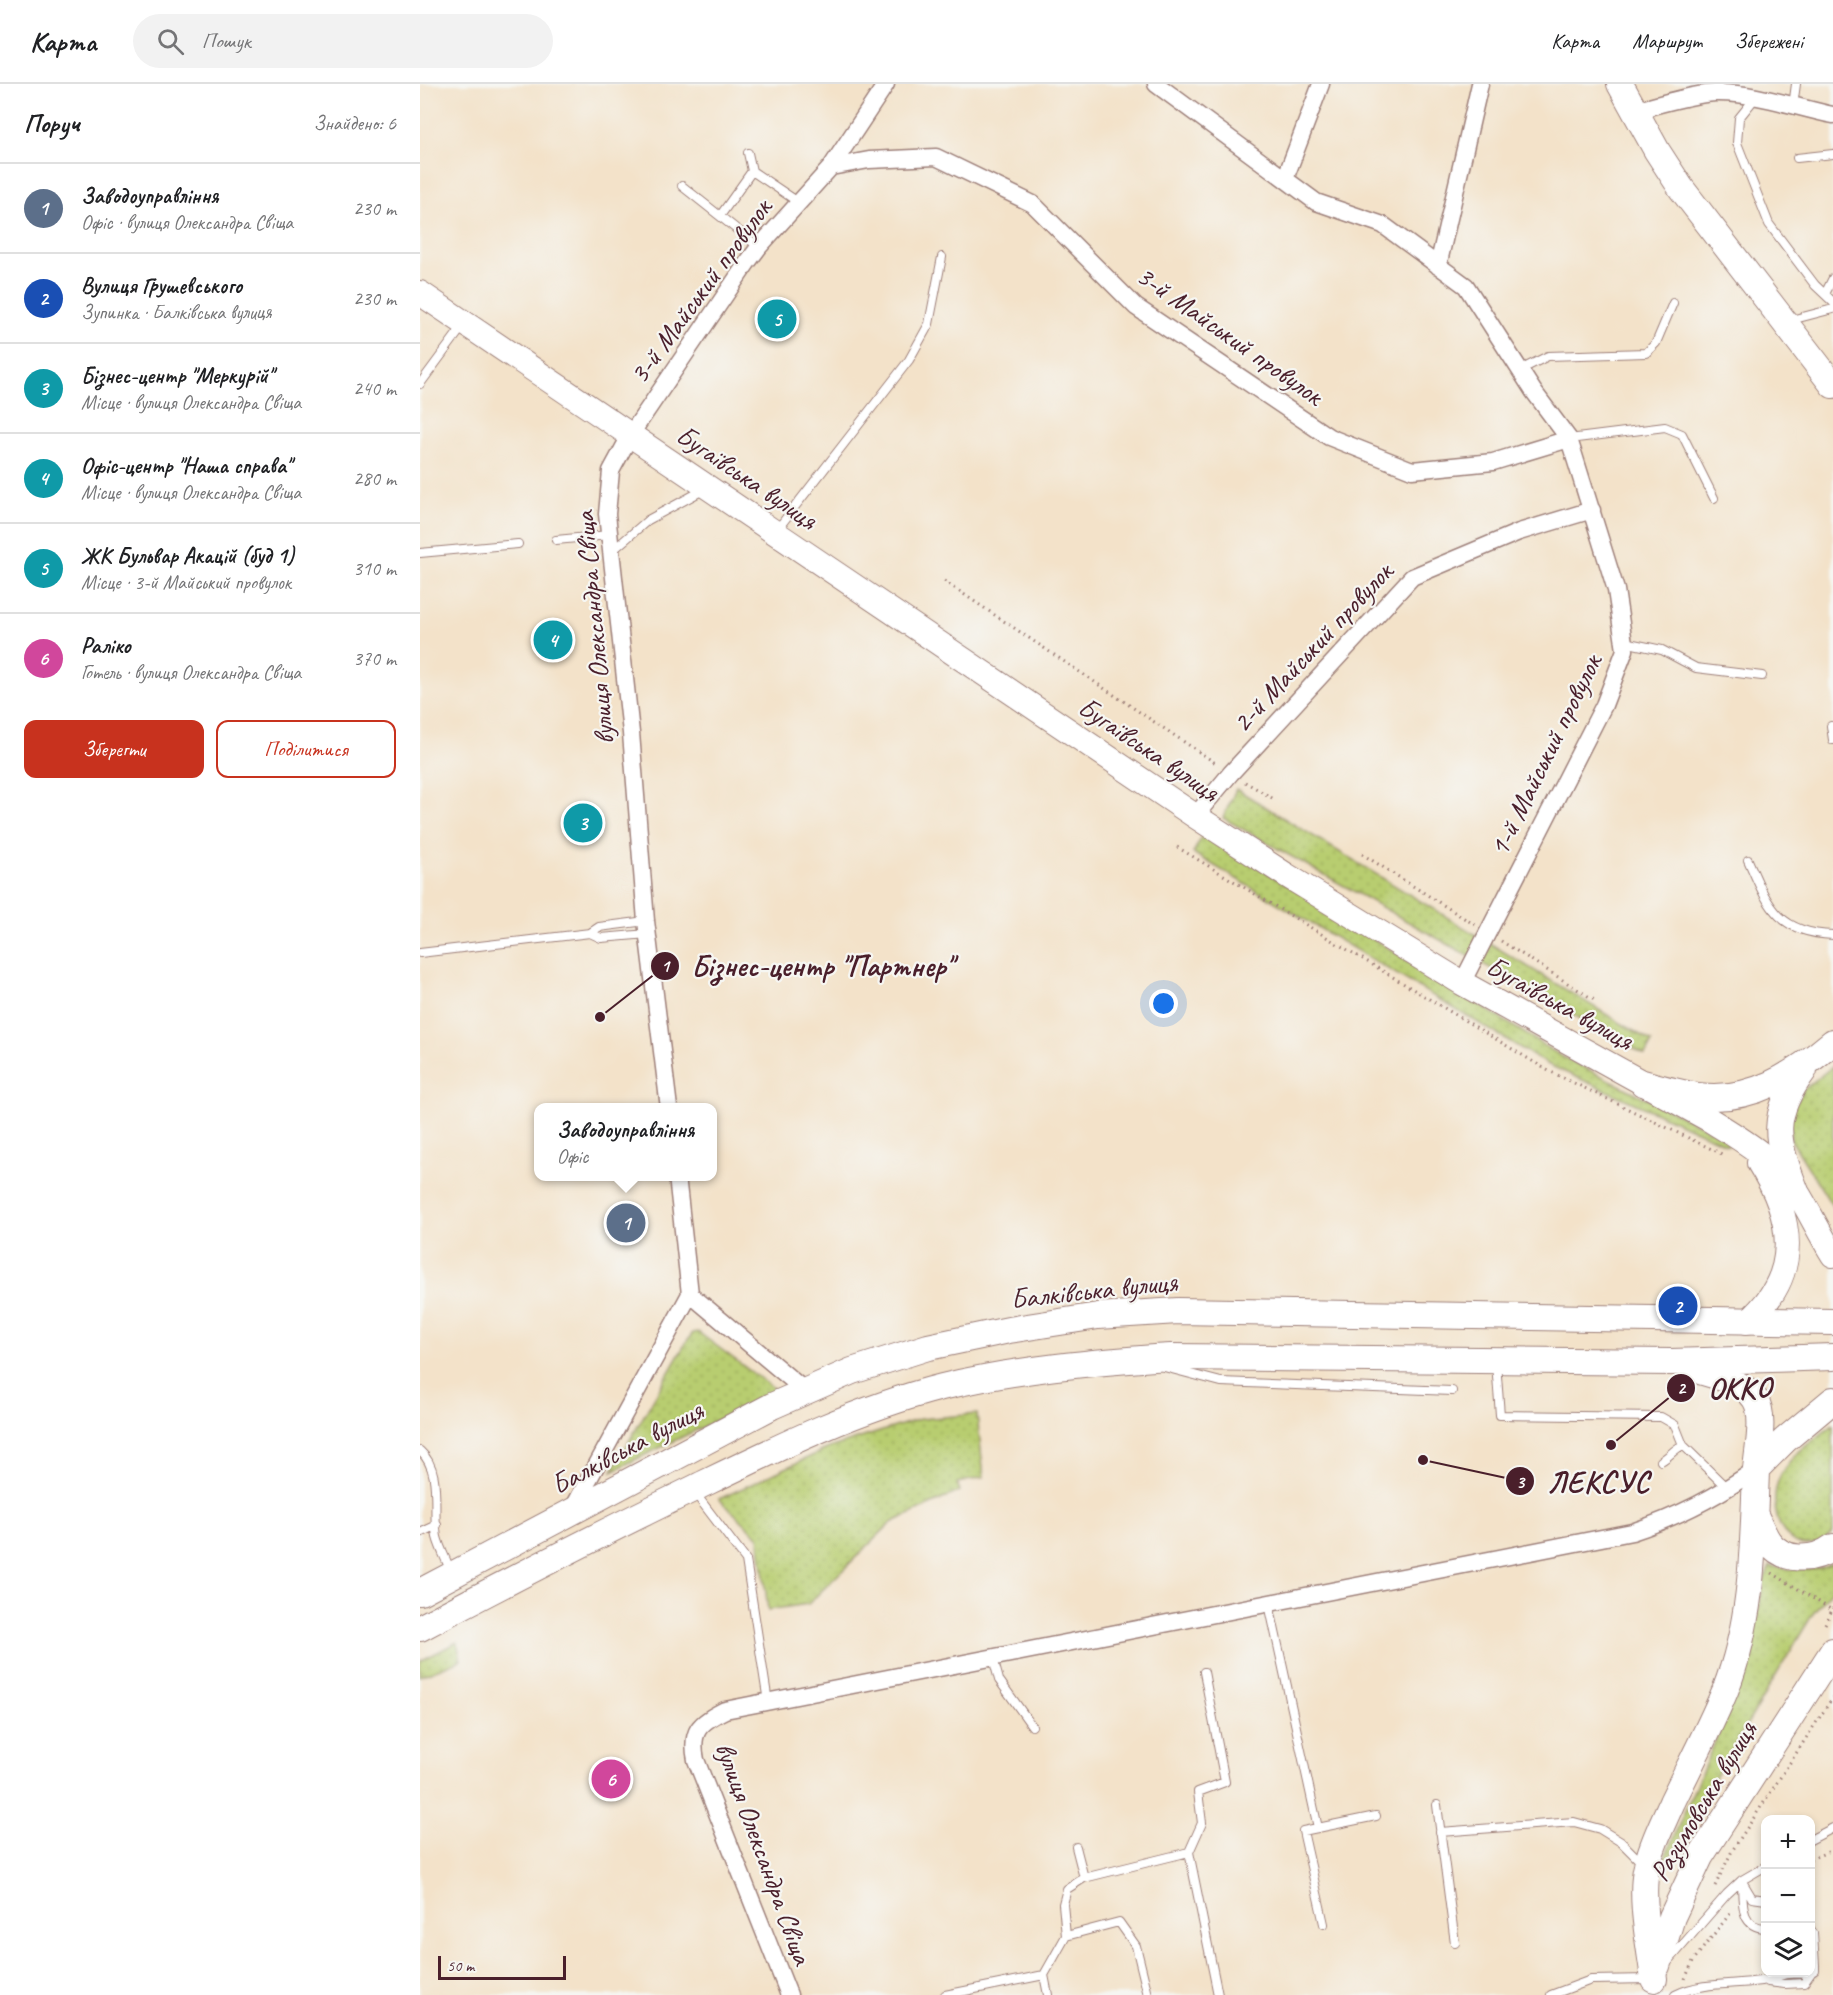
<!DOCTYPE html>
<html lang="uk">
<meta charset="utf-8">
<style>
:root{--surface:#fff;--page:#f2f2f2;--text:#202124;--muted:#757577;--line:#e0e0e0;--accent:#c8321e}
body{margin:0;font-family:Caveat,sans-serif;background:var(--page);color:var(--text)}
.controls{position:absolute;right:18px;bottom:18px;display:grid;overflow:hidden;border-radius:12px;box-shadow:0 3px 9px #0003}
.controls button{width:54px;height:54px;display:grid;place-items:center;padding:0;border:0;border-bottom:2px solid var(--line);background:var(--surface);color:var(--text);font:30px sans-serif}
.scale{position:absolute;left:18px;bottom:15px;width:128px;box-sizing:border-box;padding-left:6px;border:3px solid #4a1f2b;border-top:0;font-size:16px;line-height:21px;white-space:nowrap;color:#4a1f2b;-webkit-text-stroke:4px #f6f6f2;paint-order:stroke}
.you{position:absolute;left:744px;top:920px;width:21px;height:21px;margin:-15px;border:4px solid #fff;border-radius:50%;background:#1a73e8;box-shadow:0 0 0 9px #1a73e833}
.badge{display:grid;place-items:center;width:39px;height:39px;border-radius:50%;background:var(--accent);color:#fff;font-size:20px;font-weight:700}
.pin{position:absolute;translate:-50% -50%;border:3px solid #fff;box-shadow:0 2px 6px #0006}
.popup{position:absolute;left:114px;top:1019px;width:183px;height:78px;box-sizing:border-box;display:grid;place-content:center;border-radius:12px;background:var(--surface);filter:drop-shadow(0 2px 4px #0005);font-size:20px;white-space:nowrap;color:var(--muted)}
.popup b{font-size:22px;color:var(--text)}
.popup::after{content:'';position:absolute;left:50%;top:100%;margin-left:-12px;border:12px solid transparent;border-top-color:var(--surface)}
.list{margin:0;padding:0;list-style:none}
h2{display:flex;justify-content:space-between;align-items:center;height:78px;margin:0;padding:0 24px;font-size:26px}
h2 small{font-size:20px;font-weight:400;color:var(--muted)}
.list li{display:grid;grid-template-columns:39px 1fr auto;gap:18px;align-items:center;box-sizing:border-box;height:90px;padding:0 24px;border-top:2px solid var(--line)}
.list b{display:block;font-size:22px;white-space:nowrap}
.list p{margin:0;font-size:20px;white-space:nowrap;color:var(--muted)}
.list em{font-size:20px;font-style:normal;color:var(--muted)}
.actions{display:flex;gap:12px;padding:18px 24px}
.actions a{flex:1;padding:14px 0;border:2px solid var(--accent);border-radius:12px;text-align:center;font-size:21px;color:var(--accent)}
.actions .main{background:var(--accent);color:#fff}
.icon{flex:none;width:33px;height:33px;fill:none;stroke:currentColor;stroke-width:2;stroke-linecap:round;stroke-linejoin:round}
.map{position:relative;flex:none;width:1413px;height:1911px;overflow:hidden}
header{display:flex;align-items:center;gap:36px;box-sizing:border-box;height:84px;padding:0 30px;background:var(--surface);border-bottom:2px solid var(--line)}
header strong{font-size:28px}
nav{display:flex;gap:33px;margin-inline-start:auto;font-size:21px}
.search{width:420px;height:54px;background:var(--page);display:flex;align-items:center;gap:15px;box-sizing:border-box;padding:0 21px;border-radius:33px;color:var(--muted);font-size:22px}
main{display:flex}
aside{flex:1;background:var(--surface)}
.map>svg:first-child{display:block}
.grass{fill:url(#grass-dots);stroke:#81764e;stroke-width:1.5}
.lines{fill:none;stroke-linecap:round;stroke-linejoin:round}
.lane-casing{stroke:#9e807a;stroke-width:10}
.street-casing{stroke:#9e807a;stroke-width:19}
.secondary-casing{stroke:#9e807a;stroke-width:26}
.primary-casing{stroke:#9e807a;stroke-width:28}
.path{stroke:#9e807a;stroke-width:3;stroke-dasharray:1.5 4.5;stroke-linecap:butt}
.lane{stroke:#fff;stroke-width:8}
.street{stroke:#fff;stroke-width:16}
.secondary{stroke:#fff;stroke-width:24}
.primary{stroke:#fff;stroke-width:26}
.labels{text-anchor:middle;dominant-baseline:central;stroke-width:4.5;stroke-linejoin:round;paint-order:stroke}
.street-label{font-size:28px;fill:#4a1f2b;stroke:#f6f6f2}
.leader{fill:none;stroke:#4a1f2b;stroke-width:2}
.callout-dot{fill:#4a1f2b;stroke:#f6f6f2;stroke-width:2}
.mark-label{font-size:18px;text-anchor:middle;font-weight:bold;fill:#fff}
.callout-label{font-size:30px;text-anchor:middle;font-weight:bold;fill:#4a1f2b;stroke:#f6f6f2;stroke-width:4.5;stroke-linejoin:round;paint-order:stroke}
</style>
<header>
<strong>Карта</strong>
<div class="search"><svg class="icon" aria-label="search" viewBox="0 0 24 24"><circle cx="10" cy="10" r="6"/><path d="M15 15l6 6"/></svg>Пошук</div>
<nav><a>Карта</a><a>Маршрут</a><a>Збережені</a></nav>
</header>
<main>
<aside>
<h2>Поруч<small>Знайдено: 6</small></h2>
<ul class="list">
<li><span class="badge" style="background:#5c6f8a">1</span><div><b>Заводоуправління</b><p>Офіс · вулиця Олександра Свіща</p></div><em>230 m</em></li>
<li><span class="badge" style="background:#1a4fb4">2</span><div><b>Вулиця Грушевського</b><p>Зупинка · Балківська вулиця</p></div><em>230 m</em></li>
<li><span class="badge" style="background:#0f9aa8">3</span><div><b>Бізнес-центр &quot;Меркурій&quot;</b><p>Місце · вулиця Олександра Свіща</p></div><em>240 m</em></li>
<li><span class="badge" style="background:#0f9aa8">4</span><div><b>Офіс-центр &quot;Наша справа&quot;</b><p>Місце · вулиця Олександра Свіща</p></div><em>280 m</em></li>
<li><span class="badge" style="background:#0f9aa8">5</span><div><b>ЖК Бульвар Акацій (буд 1)</b><p>Місце · 3-й Майський провулок</p></div><em>310 m</em></li>
<li><span class="badge" style="background:#d1479c">6</span><div><b>Раліко</b><p>Готель · вулиця Олександра Свіща</p></div><em>370 m</em></li>
</ul>
<div class="actions"><a class="main">Зберегти</a><a>Поділитися</a></div>
</aside>
<div class="map">
<svg width="1413" height="1911" viewBox="0 0 1413 1911">
<defs>
<pattern id="grass-dots" width="8" height="8" patternUnits="userSpaceOnUse" patternTransform="scale(1.5)"><rect width="8" height="8" fill="#b8cd70"/><path d="M2 2h.1M6 6h.1" fill="none" stroke="#a0b061" stroke-width="1.8" stroke-linecap="round"/></pattern>
</defs>
<rect width="100%" height="100%" fill="#f6f6f2"/>
<filter id="ink" filterUnits="userSpaceOnUse"><feTurbulence type="fractalNoise" baseFrequency=".0167" numOctaves="2"/><feDisplacementMap in="SourceGraphic" scale="12" xChannelSelector="R" yChannelSelector="G"/><feConvolveMatrix kernelMatrix="1 2 1 2 8 2 1 2 1" color-interpolation-filters="sRGB"/></filter>
<filter id="wash" filterUnits="userSpaceOnUse"><feTurbulence type="fractalNoise" baseFrequency=".008" numOctaves="4" result="noise"/><feDisplacementMap in="SourceGraphic" scale="24" xChannelSelector="R" yChannelSelector="G"/><feGaussianBlur stdDeviation="1.35" result="paint"/><feColorMatrix in="noise" values="0 0 0 0 0 0 0 0 0 0 0 0 0 0 0 0 0 1.4 0 .05"/><feComposite in="paint" operator="in"/></filter>
<g filter="url(#wash)">
<rect width="100%" height="100%" fill="#f3e2c9"/>
<!-- grass -->
<path class="grass" d="M 816,705 L 1232,958 L 1225,971 L 803,734 Z
M 784,749 L 1141,972 L 1308,1055 L 1308,1061 L 1129,981 L 773,769 Z
M 1413,982 L 1413,1123 L 1371,1056 L 1369,1030 L 1383,1006 Z
M 278,1248 L 357,1307 L 192,1387 L 267,1257 L 273,1249 Z
M 557,1330 L 564,1393 L 537,1399 L 540,1407 L 471,1439 L 388,1520 L 348,1526 L 339,1453 L 299,1415 L 409,1364 L 500,1335 Z
M 1413,1341 L 1413,1449 C 1373,1485 1345,1434 1358,1397 C 1367,1372 1393,1357 1413,1341 Z
M 1413,1478 L 1413,1505 L 1392,1531 L 1271,1734 L 1239,1794 L 1235,1796 L 1326,1586 L 1345,1493 L 1350,1482 C 1369,1486 1395,1489 1413,1478 Z
M 37,1558 L 41,1576 L 0,1592 L 0,1577 Z"/>
</g>
<g filter="url(#ink)">
<g class="lines">
<!-- lane casing -->
<g class="lane-casing">
<path id="lane" d="M 1336,13 L 1319,34 L 1317,59 L 1349,140 L 1395,201 L 1413,218
M 1373,22 L 1376,0
M 328,69 L 332,87 L 378,118
M 1377,74 L 1413,70
M 262,102 L 339,163
M 300,132 L 332,87
M 1405,210 L 1413,194
M 1367,237 L 1413,225
M 1100,286 L 1128,272 L 1226,269 L 1236,259 L 1253,219
M 0,300 L 43,242
M 1149,355 L 1245,343 L 1262,350 L 1294,414
M 356,447 L 489,276 L 509,240 L 522,173
M 136,456 L 189,451
M 192,467 L 228,436 L 285,405
M 0,469 L 98,460
M 1204,558 L 1242,566 L 1276,584 L 1342,592
M 1411,642 L 1413,656
M 1328,776 C 1348,821 1357,849 1413,851
M 170,849 L 181,854 L 228,850
M 0,869 L 170,849 L 179,843 L 226,837
M 1076,1279 L 1080,1331 L 1241,1333 L 1255,1341 L 1263,1361 L 1308,1405
M 744,1283 L 801,1298 L 1032,1307
M 0,1367 C 23,1387 12,1426 17,1453 C 20,1465 27,1477 31,1488
M 1241,1377 C 1250,1372 1254,1365 1263,1361
M 275,1409 L 326,1476 L 348,1618
M 0,1449 L 17,1441
M 849,1520 L 898,1744
M 573,1574 L 579,1596 L 612,1642
M 1017,1721 L 1035,1859
M 1020,1748 L 1154,1738 L 1180,1745 L 1201,1758 L 1224,1781
M 1390,1756 L 1413,1744
M 656,1763 L 664,1794
M 769,1768 L 782,1739 L 778,1708 L 805,1698 L 784,1588
M 1322,1796 C 1323,1816 1319,1844 1346,1844
M 1323,1799 L 1332,1814
M 1332,1814 L 1346,1816
M 904,1840 L 883,1747 L 956,1732
M 646,1852 L 643,1820 L 647,1805 L 664,1794 L 769,1768 L 798,1911
M 1246,1880 L 1307,1810 L 1322,1796 L 1346,1782
M 1348,1898 L 1365,1900 L 1384,1899 L 1391,1889
M 525,1911 L 624,1891
M 628,1911 L 624,1891 L 646,1852 L 699,1838 L 716,1862 L 728,1911
M 1131,1911 L 1171,1896 L 1231,1895
M 1255,1911 C 1281,1898 1313,1901 1341,1897 C 1351,1896 1359,1891 1368,1890 C 1377,1889 1388,1892 1395,1886 L 1395,1881 L 1393,1849 L 1390,1845"/>
</g>
<!-- street casing -->
<g class="street-casing">
<path id="street" d="M 736,0 L 896,118 L 963,141 L 1046,202 L 1114,308 L 1149,355 L 1196,506 L 1205,566 L 1184,621 L 1042,899
M 1214,27 C 1241,20 1268,11 1295,9 C 1334,8 1375,23 1413,31
M 411,83 L 466,0
M 865,95 L 901,0
M 1018,182 L 1060,0
M 775,732 L 811,689 L 992,493 L 1099,448 L 1172,426
M 249,1024 L 226,837 L 211,649 L 187,430 L 191,387 L 211,350 L 327,179 L 339,163 L 411,83 L 449,76 L 516,73 L 613,120 L 716,223 L 909,353 L 992,386 L 1073,378 L 1149,355
M 257,1092 L 270,1210
M 270,1210 L 384,1306
M 151,1428 L 270,1210
M 369,1911 L 276,1676 C 270,1647 279,1639 305,1626 L 1212,1448 C 1257,1433 1297,1413 1336,1385"/>
</g>
<!-- secondary casing -->
<g class="secondary-casing">
<path id="secondary" d="M 0,209 L 775,732 L 866,791 L 1042,899 L 1290,1036 C 1321,1055 1355,1075 1376,1106 C 1389,1127 1400,1150 1413,1171
M 1327,1238 C 1382,1191 1374,1135 1339,1079"/>
</g>
<!-- primary casing -->
<g class="primary-casing">
<path id="primary" d="M 1200,0 L 1237,67 L 1261,104 L 1413,301
M 1223,999 C 1241,1004 1259,1009 1278,1012 C 1331,1019 1374,991 1413,958
M 1375,1105 C 1355,1054 1350,1032 1384,986
M 1336,1385 L 1365,1356 L 1413,1316
M 1335,1431 C 1339,1440 1343,1449 1348,1457 C 1363,1478 1393,1478 1413,1463
M 0,1508 L 352,1322 L 432,1287 L 508,1263 L 589,1246 L 678,1232 L 758,1227 L 1413,1238
M 0,1544 C 91,1496 182,1449 275,1404 C 355,1365 435,1325 522,1303 C 597,1285 673,1278 751,1273 L 1251,1278 L 1413,1273
M 1237,1882 L 1252,1833 L 1280,1773 L 1413,1567
M 1234,1895 C 1230,1864 1219,1811 1227,1782 C 1232,1759 1243,1739 1252,1718 C 1270,1681 1289,1645 1305,1607 C 1333,1536 1333,1462 1336,1387 C 1337,1368 1346,1332 1335,1315 C 1323,1296 1290,1291 1270,1284"/>
</g>
<!-- path -->
<path class="path" d="M 524,497 L 797,680
M 825,698 L 854,715
M 757,763 L 1127,986 L 1304,1071
M 942,770 L 1055,841
M 1081,857 L 1176,917
M 1352,1489 L 1412,1526 L 1413,1524
M 1405,1540 L 1412,1526
M 1390,1775 L 1413,1766
M 1295,1802 L 1312,1767 L 1413,1613
M 1265,1895 L 1273,1877 L 1312,1827"/>
<!-- lane -->
<use href="#lane" class="lane"/>
<!-- street -->
<use href="#street" class="street"/>
<!-- secondary -->
<use href="#secondary" class="secondary"/>
<!-- primary -->
<use href="#primary" class="primary"/>
</g>
</g>
<g class="labels">
<!-- street labels -->
<g class="street-label">
<text transform="translate(280 207) rotate(-54)">3-й Майський провулок</text>
<text transform="translate(810 251) rotate(35)">3-й Майський провулок</text>
<text transform="translate(327 393) rotate(34)">Бугаївська вулиця</text>
<text transform="translate(174 544) rotate(-95)">вулиця Олександра Свіща</text>
<text transform="translate(892 563) rotate(-47)">2-й Майський провулок</text>
<text transform="translate(729 665) rotate(34)">Бугаївська вулиця</text>
<text transform="translate(1125 671) rotate(-64)">1-й Майський провулок</text>
<text transform="translate(1140 919) rotate(29)">Бугаївська вулиця</text>
<text transform="translate(674 1206) rotate(-6)">Балківська вулиця</text>
<text transform="translate(207 1363) rotate(-28)">Балківська вулиця</text>
<text transform="translate(1283 1717) rotate(-59)">Разумовська вулиця</text>
<text transform="translate(344 1769) rotate(70)">вулиця Олександра Свіща</text>
</g>
</g>
<!-- callouts -->
<path class="leader" d="M180 933L245 882M1191 1361L1261 1304M1003 1376L1100 1397"/>
<g class="callout-dot">
<circle cx="180" cy="933" r="6"/>
<circle cx="1191" cy="1361" r="6"/>
<circle cx="1003" cy="1376" r="6"/>
<circle cx="245" cy="882" r="15"/>
<circle cx="1261" cy="1304" r="15"/>
<circle cx="1100" cy="1397" r="15"/>
</g>
<g class="mark-label">
<text x="245" y="888">1</text>
<text x="1261" y="1310">2</text>
<text x="1100" y="1404">3</text>
</g>
<g class="callout-label">
<text x="402" y="892">Бізнес-центр "Партнер"</text>
<text x="1320" y="1314">ОККО</text>
<text x="1178" y="1408">ЛЕКСУС</text>
</g>
</svg>
<div class="controls">
<button>+</button>
<button>−</button>
<button><svg class="icon" aria-label="layers" viewBox="0 0 24 24"><path d="M12 4l9 5-9 5-9-5zM3 14l9 5 9-5"/></svg></button>
</div>
<div class="scale">50 m</div>
<div class="you"></div>
<div class="pin badge" style="left:206px;top:1139px;background:#5c6f8a">1</div>
<div class="popup"><b>Заводоуправління</b>Офіс</div>
<div class="pin badge" style="left:1258px;top:1222px;background:#1a4fb4">2</div>
<div class="pin badge" style="left:163px;top:739px;background:#0f9aa8">3</div>
<div class="pin badge" style="left:133px;top:556px;background:#0f9aa8">4</div>
<div class="pin badge" style="left:357px;top:235px;background:#0f9aa8">5</div>
<div class="pin badge" style="left:191px;top:1695px;background:#d1479c">6</div>
</div>
</main>
